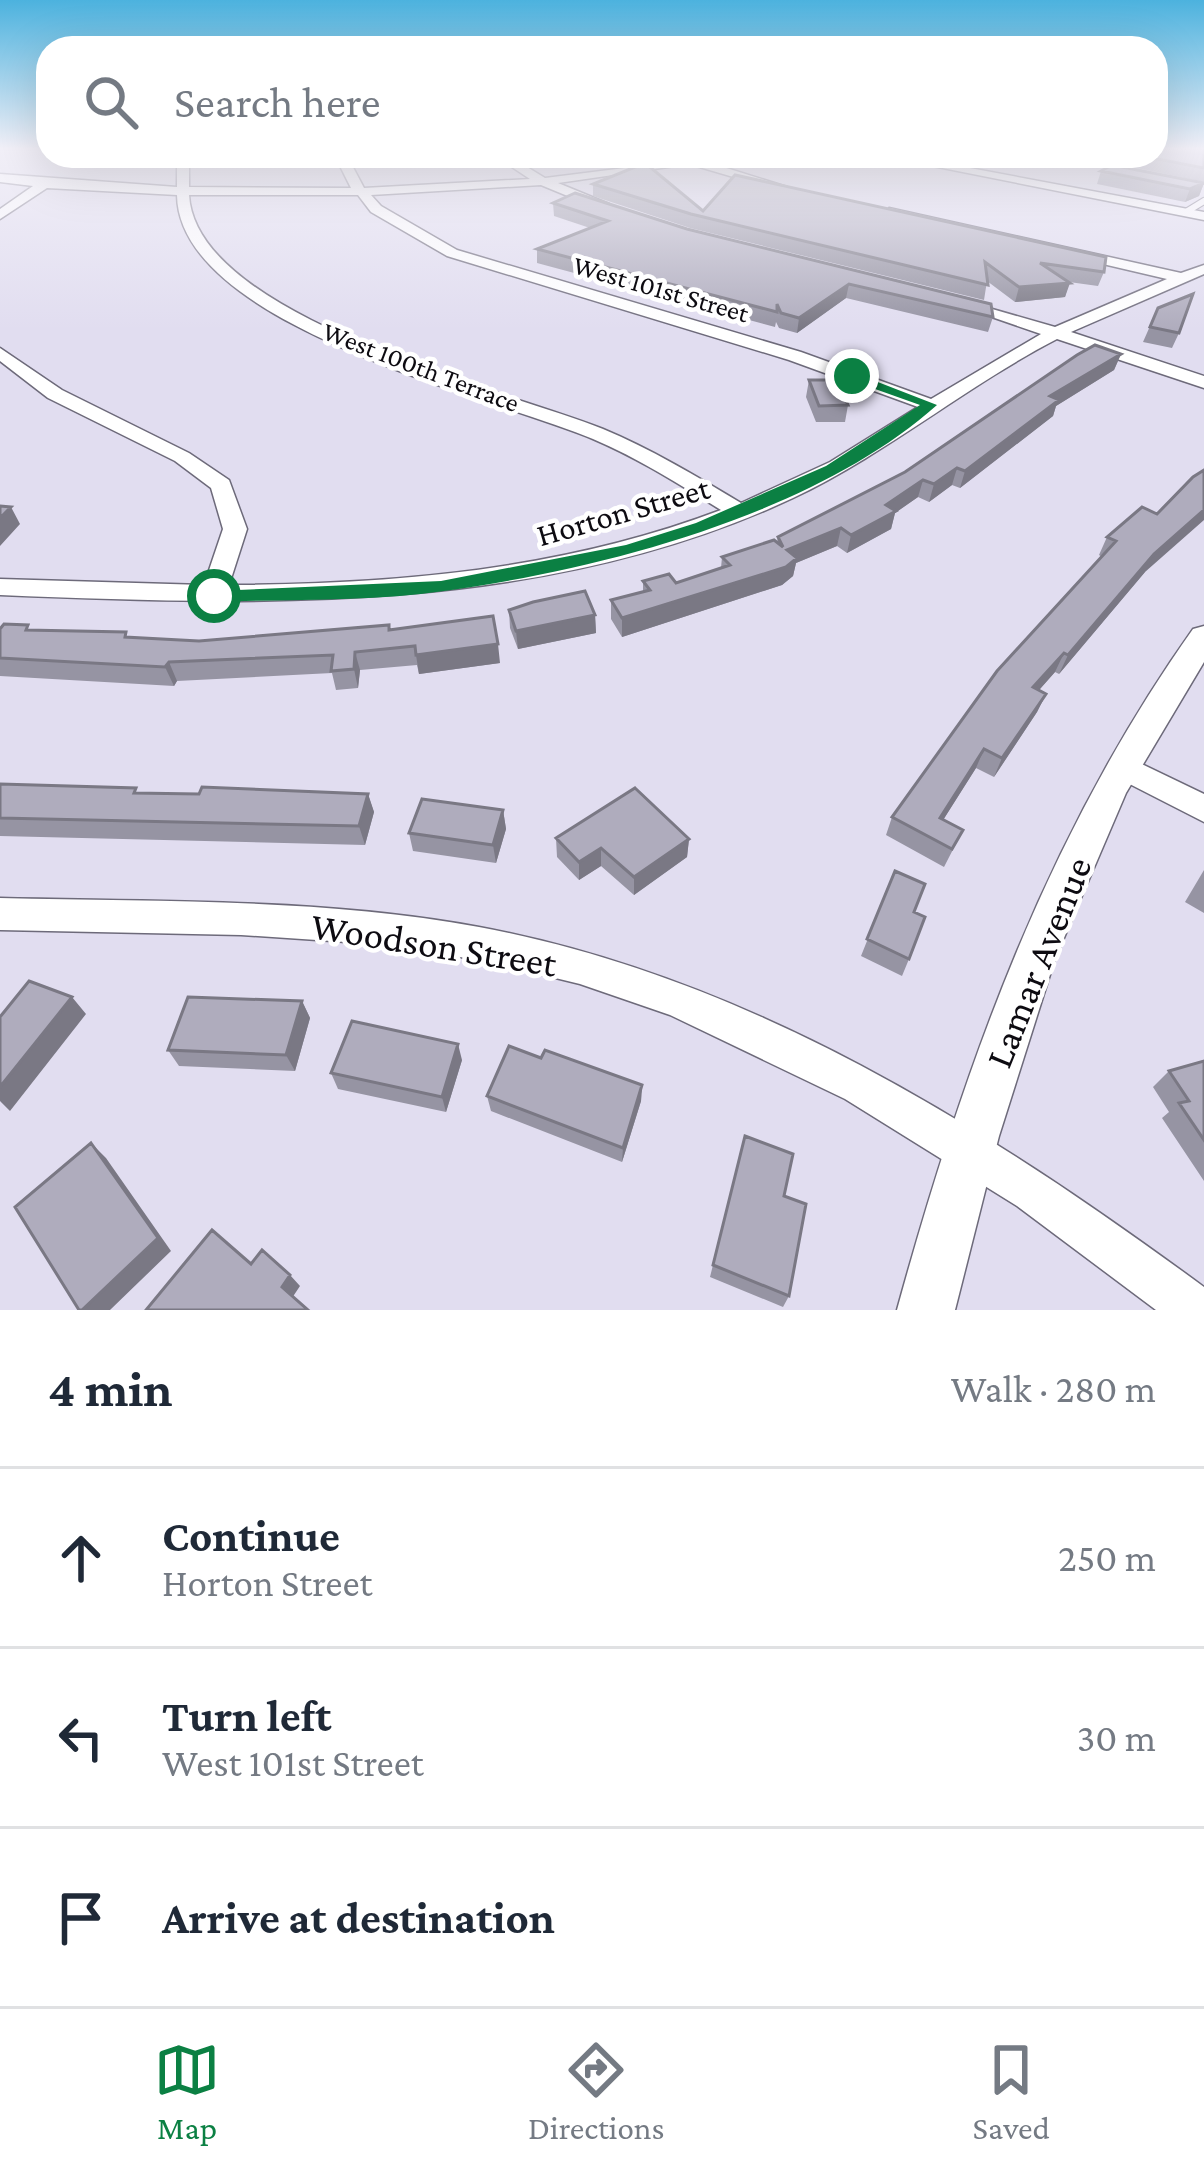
<!DOCTYPE html>
<meta charset="utf-8">
<style>
:root{--surface:#fff;--page:#f2f2f3;--text:#1f2937;--muted:#747a83;--line:#e0e1e3;--accent:#0b8043}
body{margin:0;font-family:"Crimson Pro",serif;background:var(--page);color:var(--text)}
.stop{position:absolute;width:36px;height:36px;margin:-27px;border:9px solid #0b8043;border-radius:50%;background:#fff}
.stop.end{background:#0b8043;border-color:#fff;box-shadow:0 3px 12px #0008}
.list{margin:0;padding:0;list-style:none}
h2{display:flex;justify-content:space-between;align-items:center;height:156px;margin:0;padding:0 48px;font-size:51px}
h2 small{font-size:39px;font-weight:400;color:var(--muted)}
.list li{display:grid;grid-template-columns:78px 1fr auto;gap:36px;align-items:center;box-sizing:border-box;height:180px;padding:0 48px;border-top:3px solid var(--line)}
.list b{display:block;font-size:45px;white-space:nowrap}
.list p{margin:0;font-size:39px;white-space:nowrap;color:var(--muted)}
.list em{font-size:39px;font-style:normal;color:var(--muted)}
.icon{flex:none;width:66px;height:66px;fill:none;stroke:currentColor;stroke-width:2;stroke-linecap:round;stroke-linejoin:round}
.map{position:relative;flex:none;width:1204px;height:1310px;overflow:hidden}
.search{position:absolute;background:var(--surface);box-shadow:0 12px 48px #0002;left:36px;right:36px;top:36px;height:132px;display:flex;align-items:center;gap:30px;box-sizing:border-box;padding:0 42px;border-radius:36px;color:var(--muted);font-size:45px}
.sheet{height:696px;background:var(--surface)}
nav{display:flex;justify-content:space-around;align-items:center;box-sizing:border-box;height:168px;border-top:3px solid var(--line);background:var(--surface);font-size:33px;color:var(--muted)}
nav a{display:grid;justify-items:center;gap:6px}
nav .on{color:var(--accent)}
.map>svg:first-child{display:block}
.lines{fill:none;stroke-linecap:round;stroke-linejoin:round}
.service-casing{stroke:#6d6a7a;stroke-width:8}
.minor-casing{stroke:#6d6a7a;stroke-width:3}
.tertiary-casing{stroke:#6d6a7a;stroke-width:3}
.service{stroke:#fff;stroke-width:6}
.minor{fill:#fff;fill-rule:evenodd}
.tertiary{fill:#fff;fill-rule:evenodd}
.wall{fill:#9694a3}
.shaded-wall{fill:#7a7884}
.building{fill:#afacbd;stroke:#7a7884;stroke-width:3}
.route{fill:#0b8043}
.labels{text-anchor:middle;dominant-baseline:central;stroke-width:9;stroke-linejoin:round;paint-order:stroke}
.far-street-label{font-size:27px;fill:#0d0b11;stroke:#fff}
.street-label{font-size:33px;fill:#0d0b11;stroke:#fff}
.near-street-label{font-size:39px;fill:#0d0b11;stroke:#fff}
</style>
<div class="map">
<svg width="1204" height="1310" viewBox="0 0 1204 1310">
<rect width="100%" height="100%" fill="#e1ddf0"/>
<g class="lines">
<!-- service casing -->
<g class="service-casing">
<path id="service" d="M 1117,156 L 1105,163 L 1123,173
M 1186,212 L 1204,201"/>
</g>
<!-- minor casing -->
<g class="minor-casing">
<path id="minor" d="M 177,156 L 189,156 L 189,187 L 351,188 L 335,156 L 347,156 L 364,188 L 530,179 L 495,156 L 509,156 L 545,178 L 720,156 L 704,161 L 787,187 L 781,191 L 689,164 L 558,183 L 609,204 L 604,211 L 541,185 L 371,195 L 381,206 L 457,250 L 801,352 L 931,399 L 1041,334 L 954,304 L 954,298 L 1055,327 L 1167,279 L 889,214 L 889,208 L 1181,273 L 1204,265 L 1204,274 L 1071,332 L 1204,376 L 1204,388 L 1057,339 C 966,386 886,454 793,498 C 546,614 265,606 0,595 L 0,579 L 204,585 L 223,529 L 211,488 L 175,461 L 48,398 L 0,361 L 0,348 L 62,390 L 189,453 L 229,480 L 247,529 L 229,585 C 397,584 563,570 721,510 C 680,485 638,458 593,439 C 492,397 179,326 177,195 L 47,188 L 0,219 L 0,209 L 33,186 L 0,182 L 0,174 L 177,187 ZM 189,195 L 358,195 L 371,212 L 447,256 L 789,360 L 918,407 L 830,462 L 741,503 C 696,476 651,449 603,429 C 505,390 196,318 189,195 Z
M 882,156 L 906,156 L 1204,212 L 1204,220 Z
M 1123,755 L 1204,794 L 1204,822 L 1112,775 L 1108,767 L 1112,759 Z
M 0,898 C 160,902 322,898 479,927 C 751,978 985,1126 1204,1287 L 1204,1310 L 1156,1310 L 1017,1206 L 845,1099 L 670,1015 L 580,984 L 481,960 L 361,943 L 241,935 L 0,930 Z"/>
</g>
<!-- tertiary casing -->
<g class="tertiary-casing">
<path id="tertiary" d="M 1204,626 L 1204,662 L 1126,793 L 1055,959 L 999,1136 L 955,1310 L 897,1310 C 964,1067 1046,836 1193,629 Z"/>
</g>
<!-- service -->
<use href="#service" class="service"/>
<!-- minor -->
<use href="#minor" class="minor"/>
<!-- tertiary -->
<use href="#tertiary" class="tertiary"/>
</g>
<!-- wall -->
<path class="wall" d="M 1204,147 L 1204,182 L 1127,166 L 1130,156 L 1156,156 Z
M 1101,171 L 1204,183 L 1199,196 L 1185,202 L 1097,184 Z
M 593,184 L 703,211 L 1104,272 L 1098,286 L 1069,282 L 1065,297 L 1015,302 L 987,281 L 984,300 L 690,228 L 593,196 Z
M 553,203 L 687,229 L 993,317 L 988,332 L 846,298 L 797,333 L 779,328 L 776,322 L 775,327 L 537,263 L 537,249 L 590,228 L 554,216 Z
M 1158,308 L 1179,333 L 1172,348 L 1143,342 Z
M 1121,354 L 1114,370 L 1056,406 L 1053,416 L 960,488 L 952,485 L 929,502 L 918,497 L 895,513 L 891,529 L 847,553 L 837,546 L 796,563 L 793,576 L 782,585 L 622,637 L 611,619 L 611,600 L 643,592 L 643,581 L 676,583 L 721,568 L 722,557 L 777,542 L 778,537 L 905,472 Z
M 809,380 L 848,405 L 845,422 L 816,422 L 806,397 Z
M 1142,507 L 1145,572 L 1059,674 L 1055,672 L 1039,690 L 1046,694 L 1037,712 L 994,777 L 976,768 L 943,820 L 963,830 L 944,867 L 886,835 L 892,817 L 1102,557 L 1099,555 L 1107,537 Z
M 509,610 L 595,615 L 596,633 L 518,649 L 510,628 Z
M 389,625 L 390,629 L 500,663 L 419,674 L 417,665 L 360,670 L 358,688 L 336,690 L 332,673 L 177,681 L 174,686 L 0,676 L 0,629 L 199,641 Z
M 0,784 L 139,793 L 368,794 L 374,812 L 365,845 L 0,836 Z
M 503,810 L 506,829 L 496,863 L 413,851 L 409,833 Z
M 556,838 L 689,839 L 687,857 L 634,895 L 601,866 L 579,880 L 557,857 Z
M 1204,870 L 1204,913 L 1185,902 Z
M 895,871 L 914,912 L 909,959 L 902,976 L 861,956 Z
M 302,1001 L 310,1018 L 295,1071 L 179,1066 L 168,1050 Z
M 541,1058 L 642,1085 L 641,1101 L 622,1162 L 491,1111 L 487,1096 Z
M 462,1060 L 446,1112 L 338,1089 L 331,1073 Z
M 1204,1061 L 1204,1181 L 1162,1118 L 1169,1112 L 1153,1087 L 1169,1071 Z
M 745,1136 L 784,1196 L 789,1296 L 783,1307 L 710,1277 Z"/>
<!-- shaded-wall -->
<path class="shaded-wall" d="M 1204,183 L 1199,196 L 1185,202 L 1190,189 Z
M 1070,283 L 1065,297 L 1015,302 L 1019,287 Z
M 849,284 L 846,298 L 797,333 L 799,318 Z
M 1121,354 L 1114,370 L 1056,406 L 1053,416 L 960,488 L 965,471 L 1050,396 Z
M 957,468 L 952,485 L 929,502 L 934,484 Z
M 923,480 L 918,497 L 895,513 L 891,529 L 847,553 L 851,535 L 886,505 Z
M 11,507 L 20,524 L 0,546 L 0,518 Z
M 1204,510 L 1204,520 L 1145,572 L 1059,674 L 1068,655 L 1154,554 Z
M 841,528 L 837,546 L 796,563 L 793,576 L 782,585 L 622,637 L 622,618 Z
M 595,615 L 596,633 L 518,649 L 516,631 Z
M 498,644 L 500,663 L 419,674 L 416,655 Z
M 355,652 L 360,670 L 358,688 L 354,669 Z
M 1064,653 L 1055,672 L 1025,706 L 1033,687 Z
M 169,662 L 177,681 L 174,686 L 165,667 Z
M 1046,694 L 1037,712 L 994,777 L 1002,758 Z
M 984,749 L 976,768 L 933,836 L 940,818 Z
M 368,794 L 374,812 L 365,845 L 359,826 Z
M 503,810 L 506,829 L 496,863 L 493,845 Z
M 689,839 L 687,857 L 634,895 L 634,877 Z
M 601,848 L 601,866 L 579,880 L 579,862 Z
M 72,997 L 86,1014 L 10,1111 L 0,1101 L 0,1087 Z
M 302,1001 L 310,1018 L 295,1071 L 286,1055 Z
M 458,1044 L 462,1060 L 446,1112 L 442,1097 Z
M 642,1085 L 641,1101 L 622,1162 L 623,1148 Z
M 91,1143 L 106,1158 L 171,1251 L 110,1310 L 82,1310 Z
M 290,1275 L 300,1286 L 292,1298 L 282,1287 Z"/>
<!-- building -->
<path class="building" d="M 1156,147 L 1204,147 L 1204,168 L 1142,156 L 1156,156 Z
M 645,163 L 703,211 L 735,175 L 1106,257 L 1104,272 L 1040,263 L 1070,283 L 1019,287 L 985,262 L 988,285 L 691,214 L 593,184 Z
M 1112,165 L 1204,183 L 1190,189 L 1101,171 Z
M 575,193 L 687,229 L 991,304 L 993,317 L 849,284 L 799,318 L 781,313 L 777,304 L 777,312 L 537,249 L 608,221 L 553,203 Z
M 1193,294 L 1179,333 L 1150,327 L 1158,308 Z
M 1095,345 L 1121,354 L 1050,396 L 1059,400 L 965,471 L 957,468 L 934,484 L 923,480 L 886,505 L 896,511 L 851,535 L 841,528 L 787,550 L 797,558 L 786,567 L 622,618 L 611,600 L 650,590 L 643,581 L 669,574 L 676,583 L 730,565 L 722,557 L 774,540 L 783,547 L 778,537 L 905,472 L 1077,355 Z
M 809,380 L 837,380 L 848,405 L 819,406 Z
M 1204,470 L 1204,510 L 1154,554 L 1068,655 L 1064,653 L 1033,687 L 1046,694 L 1002,758 L 984,749 L 940,818 L 963,830 L 952,849 L 892,817 L 997,671 L 1116,541 L 1107,537 L 1142,507 L 1157,514 L 1193,477 Z
M 0,506 L 11,507 L 0,518 Z
M 585,591 L 595,615 L 516,631 L 509,610 L 533,602 Z
M 493,616 L 498,644 L 416,655 L 415,646 L 355,652 L 354,669 L 331,671 L 333,655 L 169,662 L 165,667 L 0,658 L 0,629 L 4,624 L 28,625 L 26,630 L 126,632 L 125,637 L 199,641 L 389,625 L 389,630 Z
M 0,784 L 136,788 L 134,793 L 199,794 L 202,787 L 368,794 L 359,826 L 0,818 Z
M 635,788 L 689,839 L 634,877 L 601,848 L 579,862 L 556,838 Z
M 422,799 L 503,810 L 493,845 L 409,833 Z
M 895,871 L 925,884 L 914,912 L 925,917 L 909,959 L 867,939 Z
M 29,981 L 72,997 L 0,1087 L 0,1017 Z
M 188,997 L 302,1001 L 286,1055 L 168,1050 Z
M 352,1021 L 458,1044 L 442,1097 L 331,1073 Z
M 509,1046 L 541,1058 L 545,1050 L 642,1085 L 623,1148 L 487,1096 Z
M 1204,1061 L 1204,1140 L 1179,1103 L 1189,1101 L 1169,1071 Z
M 745,1136 L 793,1154 L 784,1196 L 806,1204 L 789,1296 L 713,1265 Z
M 91,1143 L 158,1238 L 82,1310 L 79,1310 L 15,1207 Z
M 212,1230 L 251,1264 L 262,1250 L 290,1275 L 282,1287 L 308,1310 L 146,1310 Z"/>
<!-- sky -->
<linearGradient id="sky" x2="0" y2="1"><stop stop-color="#4cb2de"/><stop offset="0.45" stop-color="#f2f0f8"/><stop offset="1" stop-color="#f2f0f8" stop-opacity="0"/></linearGradient>
<rect width="1204" height="330" fill="url(#sky)"/>
<!-- route -->
<path class="route" d="M 852,372 L 937,405 C 815,514 603,569 444,591 C 369,602 289,599 214,602 L 205,596 L 214,591 L 441,581 L 626,545 L 696,523 L 826,466 L 920,405 L 847,379 Z"/>
<g class="labels">
<!-- far-street labels -->
<g class="far-street-label">
<text transform="translate(661 289) rotate(16)">West 101st Street</text>
<text transform="translate(421 367) rotate(21)">West 100th Terrace</text>
</g>
<!-- street labels -->
<g class="street-label">
<text transform="translate(623 511) rotate(-16)">Horton Street</text>
</g>
<!-- near-street labels -->
<g class="near-street-label">
<text transform="translate(434 944) rotate(9)">Woodson Street</text>
<text transform="translate(1038 962) rotate(-68)">Lamar Avenue</text>
</g>
</g>
</svg>
<div class="stop" style="left:214px;top:596px"></div>
<div class="stop end" style="left:852px;top:376px"></div>
<div class="search"><svg class="icon" aria-label="search" viewBox="0 0 24 24"><circle cx="10" cy="10" r="6"/><path d="M15 15l6 6"/></svg>Search here</div>
</div>
<section class="sheet">
<h2>4 min<small>Walk · 280 m</small></h2>
<ul class="list">
<li><svg class="icon" aria-label="ahead" viewBox="0 0 24 24"><path d="M12 20V5M6 11l6-6 6 6"/></svg><div><b>Continue</b><p>Horton Street</p></div><em>250 m</em></li>
<li><svg class="icon" aria-label="left" viewBox="0 0 24 24"><path d="M17 20v-9H6M10 6l-5 5 5 5"/></svg><div><b>Turn left</b><p>West 101st Street</p></div><em>30 m</em></li>
<li><svg class="icon" aria-label="arrive" viewBox="0 0 24 24"><path d="M6 21V4h12l-3 4 3 4H6"/></svg><div><b>Arrive at destination</b></div></li>
</ul>
</section>
<nav>
<a class="on"><svg class="icon" aria-label="map" viewBox="0 0 24 24"><path d="M3 6l6-2 6 2 6-2v14l-6 2-6-2-6 2zM9 4v14M15 6v14"/></svg>Map</a>
<a><svg class="icon" aria-label="directions" viewBox="0 0 24 24"><path d="M12 3l9 9-9 9-9-9zM9 14v-3h6M13 9l2 2-2 2"/></svg>Directions</a>
<a><svg class="icon" aria-label="saved" viewBox="0 0 24 24"><path d="M7 4h10v16l-5-4-5 4z"/></svg>Saved</a>
</nav>
